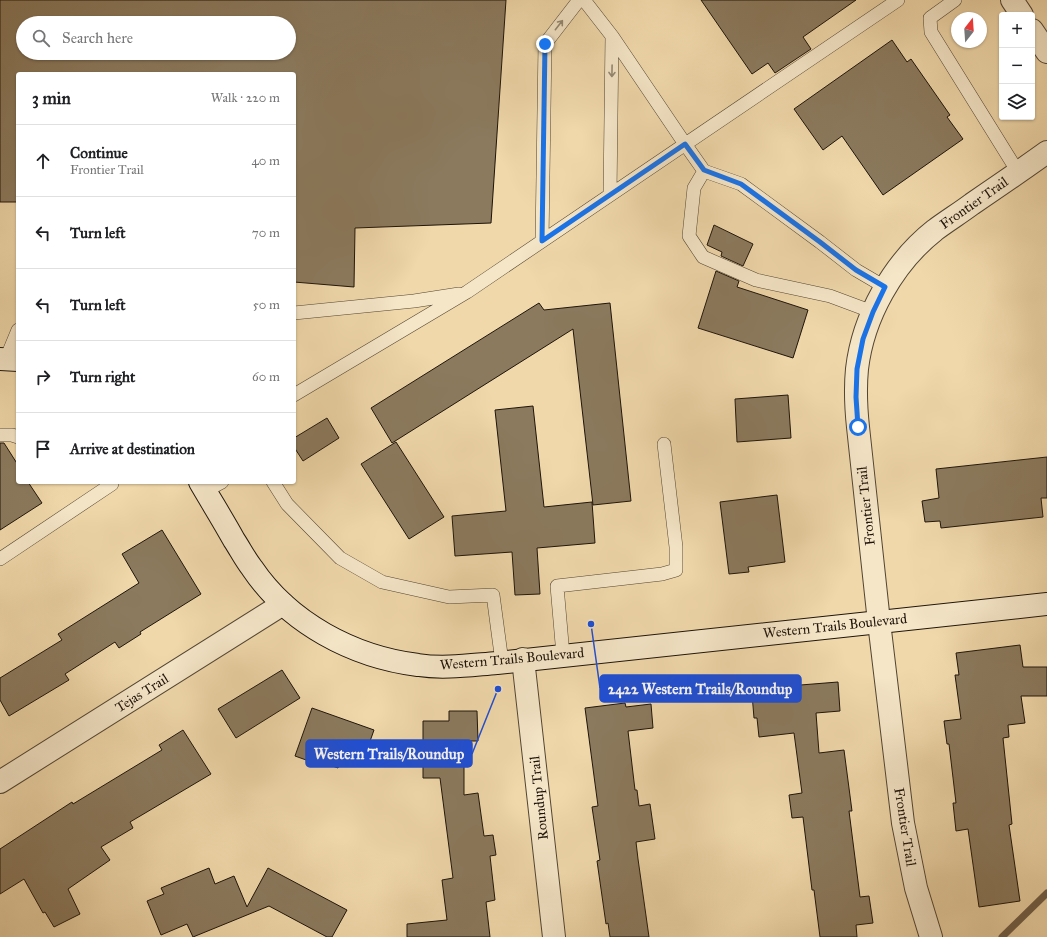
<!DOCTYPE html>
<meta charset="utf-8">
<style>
:root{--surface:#fff;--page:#f6f6f6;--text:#202124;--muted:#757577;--line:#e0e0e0}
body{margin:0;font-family:"IM FELL Great Primer",serif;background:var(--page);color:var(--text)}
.controls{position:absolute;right:12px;top:12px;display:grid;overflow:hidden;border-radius:4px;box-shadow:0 1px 3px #0004}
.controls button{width:36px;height:36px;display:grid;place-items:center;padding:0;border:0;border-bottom:1px solid var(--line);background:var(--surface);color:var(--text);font:20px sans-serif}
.compass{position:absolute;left:951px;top:12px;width:36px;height:36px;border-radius:50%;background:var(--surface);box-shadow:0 1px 3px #0004;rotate:17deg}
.stop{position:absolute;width:12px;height:12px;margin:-9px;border:3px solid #1a73e8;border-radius:50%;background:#fff}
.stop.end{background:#1a73e8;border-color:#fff;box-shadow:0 1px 4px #0008}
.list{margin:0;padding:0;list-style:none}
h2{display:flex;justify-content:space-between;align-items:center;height:52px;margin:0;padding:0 16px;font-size:17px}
h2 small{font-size:13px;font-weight:400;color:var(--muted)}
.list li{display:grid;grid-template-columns:26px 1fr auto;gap:12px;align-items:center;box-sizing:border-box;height:72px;padding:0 16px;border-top:1px solid var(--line)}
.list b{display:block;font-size:15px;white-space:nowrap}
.list p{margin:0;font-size:13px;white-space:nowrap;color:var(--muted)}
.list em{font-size:13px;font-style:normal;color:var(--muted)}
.icon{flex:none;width:22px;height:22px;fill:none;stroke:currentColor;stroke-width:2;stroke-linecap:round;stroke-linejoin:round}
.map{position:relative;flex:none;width:1047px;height:937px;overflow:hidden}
.search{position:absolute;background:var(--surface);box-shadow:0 1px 3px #0004;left:16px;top:16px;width:280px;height:44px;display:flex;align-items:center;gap:10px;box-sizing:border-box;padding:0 14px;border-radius:22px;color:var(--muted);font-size:15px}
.panel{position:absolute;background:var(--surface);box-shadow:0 1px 3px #0004;left:16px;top:72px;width:280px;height:412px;border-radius:4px}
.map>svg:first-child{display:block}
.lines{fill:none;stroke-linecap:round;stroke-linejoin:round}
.stream{stroke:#71614a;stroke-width:7}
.building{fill:#8b7a5e;stroke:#1e140b;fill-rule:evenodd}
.lane-casing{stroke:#524533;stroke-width:14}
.street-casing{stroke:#524533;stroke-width:24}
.secondary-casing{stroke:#1e140b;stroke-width:24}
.lane{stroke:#f5e6c8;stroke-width:13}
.street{stroke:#f5e6c8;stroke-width:22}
.secondary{stroke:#f5e6c8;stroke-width:22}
.oneway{stroke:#948873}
.route{stroke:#1a73e8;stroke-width:5}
.labels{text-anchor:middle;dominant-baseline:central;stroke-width:3.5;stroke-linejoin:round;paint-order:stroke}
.street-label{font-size:14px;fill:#1e140b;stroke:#f5e6c8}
.leader{fill:none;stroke:#1d4ed8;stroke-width:1.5}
.callout-dot{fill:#1d4ed8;stroke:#f5e6c8;stroke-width:1.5}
.callout{fill:#1d4ed8;stroke:#1d4ed8;stroke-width:1.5}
.callout-label{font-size:15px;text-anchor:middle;font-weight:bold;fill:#fff}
</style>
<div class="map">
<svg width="1047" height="937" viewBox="0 0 1047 937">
<rect width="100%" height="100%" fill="#f0d8aa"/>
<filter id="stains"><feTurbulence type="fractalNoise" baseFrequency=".005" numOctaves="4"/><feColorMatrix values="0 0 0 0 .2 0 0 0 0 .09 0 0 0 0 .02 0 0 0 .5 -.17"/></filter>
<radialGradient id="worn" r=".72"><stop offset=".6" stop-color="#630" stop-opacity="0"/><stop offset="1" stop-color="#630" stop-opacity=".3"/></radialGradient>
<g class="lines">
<!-- stream -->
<path class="stream" d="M 1002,937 L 1047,893"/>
</g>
<!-- building -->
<path class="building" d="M 0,0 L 506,0 L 491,223 L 355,228 L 354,287 L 294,282 L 294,74 L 18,74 L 18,202 L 0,202 ZM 23,23 L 289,23 L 289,53 L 23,53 Z
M 701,0 L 856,0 L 803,37 L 811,49 L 775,73 L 768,63 L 752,74 Z
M 892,40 L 907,62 L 911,59 L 950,115 L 947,117 L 963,139 L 883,195 L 842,136 L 823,150 L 794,109 Z
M 714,225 L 753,244 L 743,266 L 721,256 L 722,252 L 707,245 Z
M 716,271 L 739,281 L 737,287 L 808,310 L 793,358 L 698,328 Z
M 539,303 L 544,310 L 610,303 L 631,501 L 593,505 L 573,329 L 392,443 L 371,408 Z
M 788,395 L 791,438 L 737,442 L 735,399 Z
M 533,406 L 544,507 L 592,502 L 595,543 L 537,548 L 540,594 L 515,595 L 512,552 L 455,556 L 452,516 L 506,511 L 495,410 Z
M 327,418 L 339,438 L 303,461 L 294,447 L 294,438 Z
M 396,442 L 444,517 L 409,539 L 361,464 Z
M 0,443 L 4,443 L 18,465 L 18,482 L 28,482 L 42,503 L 0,530 Z
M 1047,457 L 1047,498 L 1041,498 L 1043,517 L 941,528 L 940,521 L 925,522 L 922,501 L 939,498 L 936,469 Z
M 777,495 L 785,562 L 748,567 L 749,572 L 729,574 L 720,502 Z
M 162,530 L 201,594 L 140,632 L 141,634 L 119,648 L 115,642 L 65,674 L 69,680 L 9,716 L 0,700 L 0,678 L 62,640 L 58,634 L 139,583 L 122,554 Z
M 1020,645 L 1023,667 L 1047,667 L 1047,696 L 1021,696 L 1025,723 L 1008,725 L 1009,737 L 1003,738 L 1012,824 L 1009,825 L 1020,901 L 979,907 L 968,829 L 956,831 L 953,803 L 956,803 L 949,744 L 947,744 L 944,721 L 961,719 L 955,675 L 959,675 L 956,653 Z
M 282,670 L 300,698 L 236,738 L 218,709 Z
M 838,682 L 840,711 L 816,713 L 819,753 L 844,750 L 852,811 L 849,811 L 860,897 L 869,896 L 873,923 L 856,925 L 857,937 L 820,937 L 814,890 L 812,890 L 803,817 L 792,818 L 789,795 L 802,793 L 794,733 L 759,737 L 757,718 L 754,718 L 752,694 L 788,691 L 788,686 Z
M 625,703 L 626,707 L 651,704 L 653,728 L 628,731 L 635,790 L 637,790 L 639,806 L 650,804 L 655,839 L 636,842 L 638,859 L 649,937 L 610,937 L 608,923 L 606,924 L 597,861 L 600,860 L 592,807 L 598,806 L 585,708 Z
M 312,708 L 374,730 L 363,761 L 343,754 L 338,768 L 324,763 L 323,766 L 295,756 Z
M 449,711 L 477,711 L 478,741 L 464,741 L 464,795 L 478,793 L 484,836 L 493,835 L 496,855 L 490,856 L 495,900 L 486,902 L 490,937 L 407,937 L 407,924 L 447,920 L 442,880 L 453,878 L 440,778 L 423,778 L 423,721 L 449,721 Z
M 183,730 L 211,774 L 130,822 L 133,828 L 101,847 L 110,860 L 68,889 L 80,914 L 54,927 L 45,912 L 43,913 L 24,879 L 0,894 L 0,849 L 72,802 L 73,804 L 162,750 L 159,745 Z
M 209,868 L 215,884 L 234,876 L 247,907 L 268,868 L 347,910 L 332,937 L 327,937 L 269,906 L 193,937 L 187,924 L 161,935 L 147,901 L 164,894 L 161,888 Z"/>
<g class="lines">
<!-- lane casing -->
<g class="lane-casing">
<path id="lane" d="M 584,0 L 612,36 L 610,195
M 955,0 L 930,18 L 931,32 L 1018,172
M 612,36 L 685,144 L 704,171 L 741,184 L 820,242 L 856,270 L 885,287
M 704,171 L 694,188 L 689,236 L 703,257 L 756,280 L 830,296 L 873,312
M 542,241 L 545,44 L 579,0
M 294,313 L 414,301 L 459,294
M 6,359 L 18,330
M 294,395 L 467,292 L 898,0
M 0,435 L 12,435 L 18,437
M 273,482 L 287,504 L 340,558 L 382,582 L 449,597 L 493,595 L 502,662
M 205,491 L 222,482
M 0,559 L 112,484 L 109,482
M 563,655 L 557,586 L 662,574 L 676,570 L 676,547 L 664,444"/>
</g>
<!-- street casing -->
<g class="street-casing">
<path id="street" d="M 1012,0 L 1022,15
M 1032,30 L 1047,52
M 523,659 L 554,937
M 0,782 L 283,604
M 931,937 L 916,888 L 903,823 L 879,622 L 858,427 C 856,408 855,389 857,369 C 863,317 893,263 935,230 C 947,221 960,213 972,204 C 997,187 1022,170 1047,152"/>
</g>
<!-- secondary casing -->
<g class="secondary-casing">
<path id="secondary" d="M 0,359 L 18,360
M 200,482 C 211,501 223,520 234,540 C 240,549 245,559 252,568 C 289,623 353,657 418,665 C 444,669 471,665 497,663 L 1047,604"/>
</g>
<!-- lane -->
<use href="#lane" class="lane"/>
<!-- street -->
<use href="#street" class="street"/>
<!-- secondary -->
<use href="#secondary" class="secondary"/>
</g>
<!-- one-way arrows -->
<defs><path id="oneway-shaft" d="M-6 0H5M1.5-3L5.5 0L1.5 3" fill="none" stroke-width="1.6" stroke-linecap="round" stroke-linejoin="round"/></defs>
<g class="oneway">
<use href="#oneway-shaft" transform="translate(559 25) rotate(-52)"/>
<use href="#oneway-shaft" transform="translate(612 71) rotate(91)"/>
</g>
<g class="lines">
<!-- route -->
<path class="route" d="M 545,44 L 542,241 L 685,144 L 704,170 L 741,184 L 820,242 L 856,270 L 885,287 L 873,312 L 863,339 L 857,369 L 856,397 L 858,427"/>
</g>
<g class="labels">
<!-- street labels -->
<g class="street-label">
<text transform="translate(974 203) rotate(-35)">Frontier Trail</text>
<text transform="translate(866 506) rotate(-96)">Frontier Trail</text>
<text transform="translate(835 626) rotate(-6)">Western Trails Boulevard</text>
<text transform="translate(512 659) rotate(-5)">Western Trails Boulevard</text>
<text transform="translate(142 693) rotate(-32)">Tejas Trail</text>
<text transform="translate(539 798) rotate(-96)">Roundup Trail</text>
<text transform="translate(905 827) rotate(81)">Frontier Trail</text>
</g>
</g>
<!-- callouts -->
<path class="leader" d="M591 624L600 688M498 689L472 754"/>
<g class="callout-dot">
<circle cx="591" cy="624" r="4"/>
<circle cx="498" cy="689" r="4"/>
</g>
<g class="callout">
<rect x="600" y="675" width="201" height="27" rx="4"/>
<rect x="306" y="740" width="166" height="27" rx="4"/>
</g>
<g class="callout-label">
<text x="700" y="694">2422 Western Trails/Roundup</text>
<text x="389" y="759">Western Trails/Roundup</text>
</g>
<rect width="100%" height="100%" filter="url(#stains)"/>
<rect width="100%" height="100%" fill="url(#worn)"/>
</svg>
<div class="controls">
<button>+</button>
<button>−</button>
<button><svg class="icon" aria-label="layers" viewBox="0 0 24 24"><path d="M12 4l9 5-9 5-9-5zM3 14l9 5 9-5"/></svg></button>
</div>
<svg class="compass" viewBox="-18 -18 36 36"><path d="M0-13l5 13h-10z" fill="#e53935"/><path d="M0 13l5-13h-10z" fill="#757577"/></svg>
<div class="stop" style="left:858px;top:427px"></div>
<div class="stop end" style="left:545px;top:44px"></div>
<div class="search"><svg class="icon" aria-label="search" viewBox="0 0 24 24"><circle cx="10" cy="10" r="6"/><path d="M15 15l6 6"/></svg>Search here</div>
<section class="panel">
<h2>3 min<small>Walk · 220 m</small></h2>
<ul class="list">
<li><svg class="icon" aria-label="ahead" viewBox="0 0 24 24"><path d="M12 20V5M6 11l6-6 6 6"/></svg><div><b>Continue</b><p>Frontier Trail</p></div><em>40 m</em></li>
<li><svg class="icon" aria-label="left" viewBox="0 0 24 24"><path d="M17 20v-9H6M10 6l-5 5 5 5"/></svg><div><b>Turn left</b></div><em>70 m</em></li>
<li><svg class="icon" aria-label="left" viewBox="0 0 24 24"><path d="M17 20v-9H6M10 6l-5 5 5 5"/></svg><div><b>Turn left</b></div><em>50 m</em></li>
<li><svg class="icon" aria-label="right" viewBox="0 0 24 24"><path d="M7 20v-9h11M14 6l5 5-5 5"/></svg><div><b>Turn right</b></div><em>60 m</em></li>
<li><svg class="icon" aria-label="arrive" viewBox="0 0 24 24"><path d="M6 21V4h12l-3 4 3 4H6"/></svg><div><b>Arrive at destination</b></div></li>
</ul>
</section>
</div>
